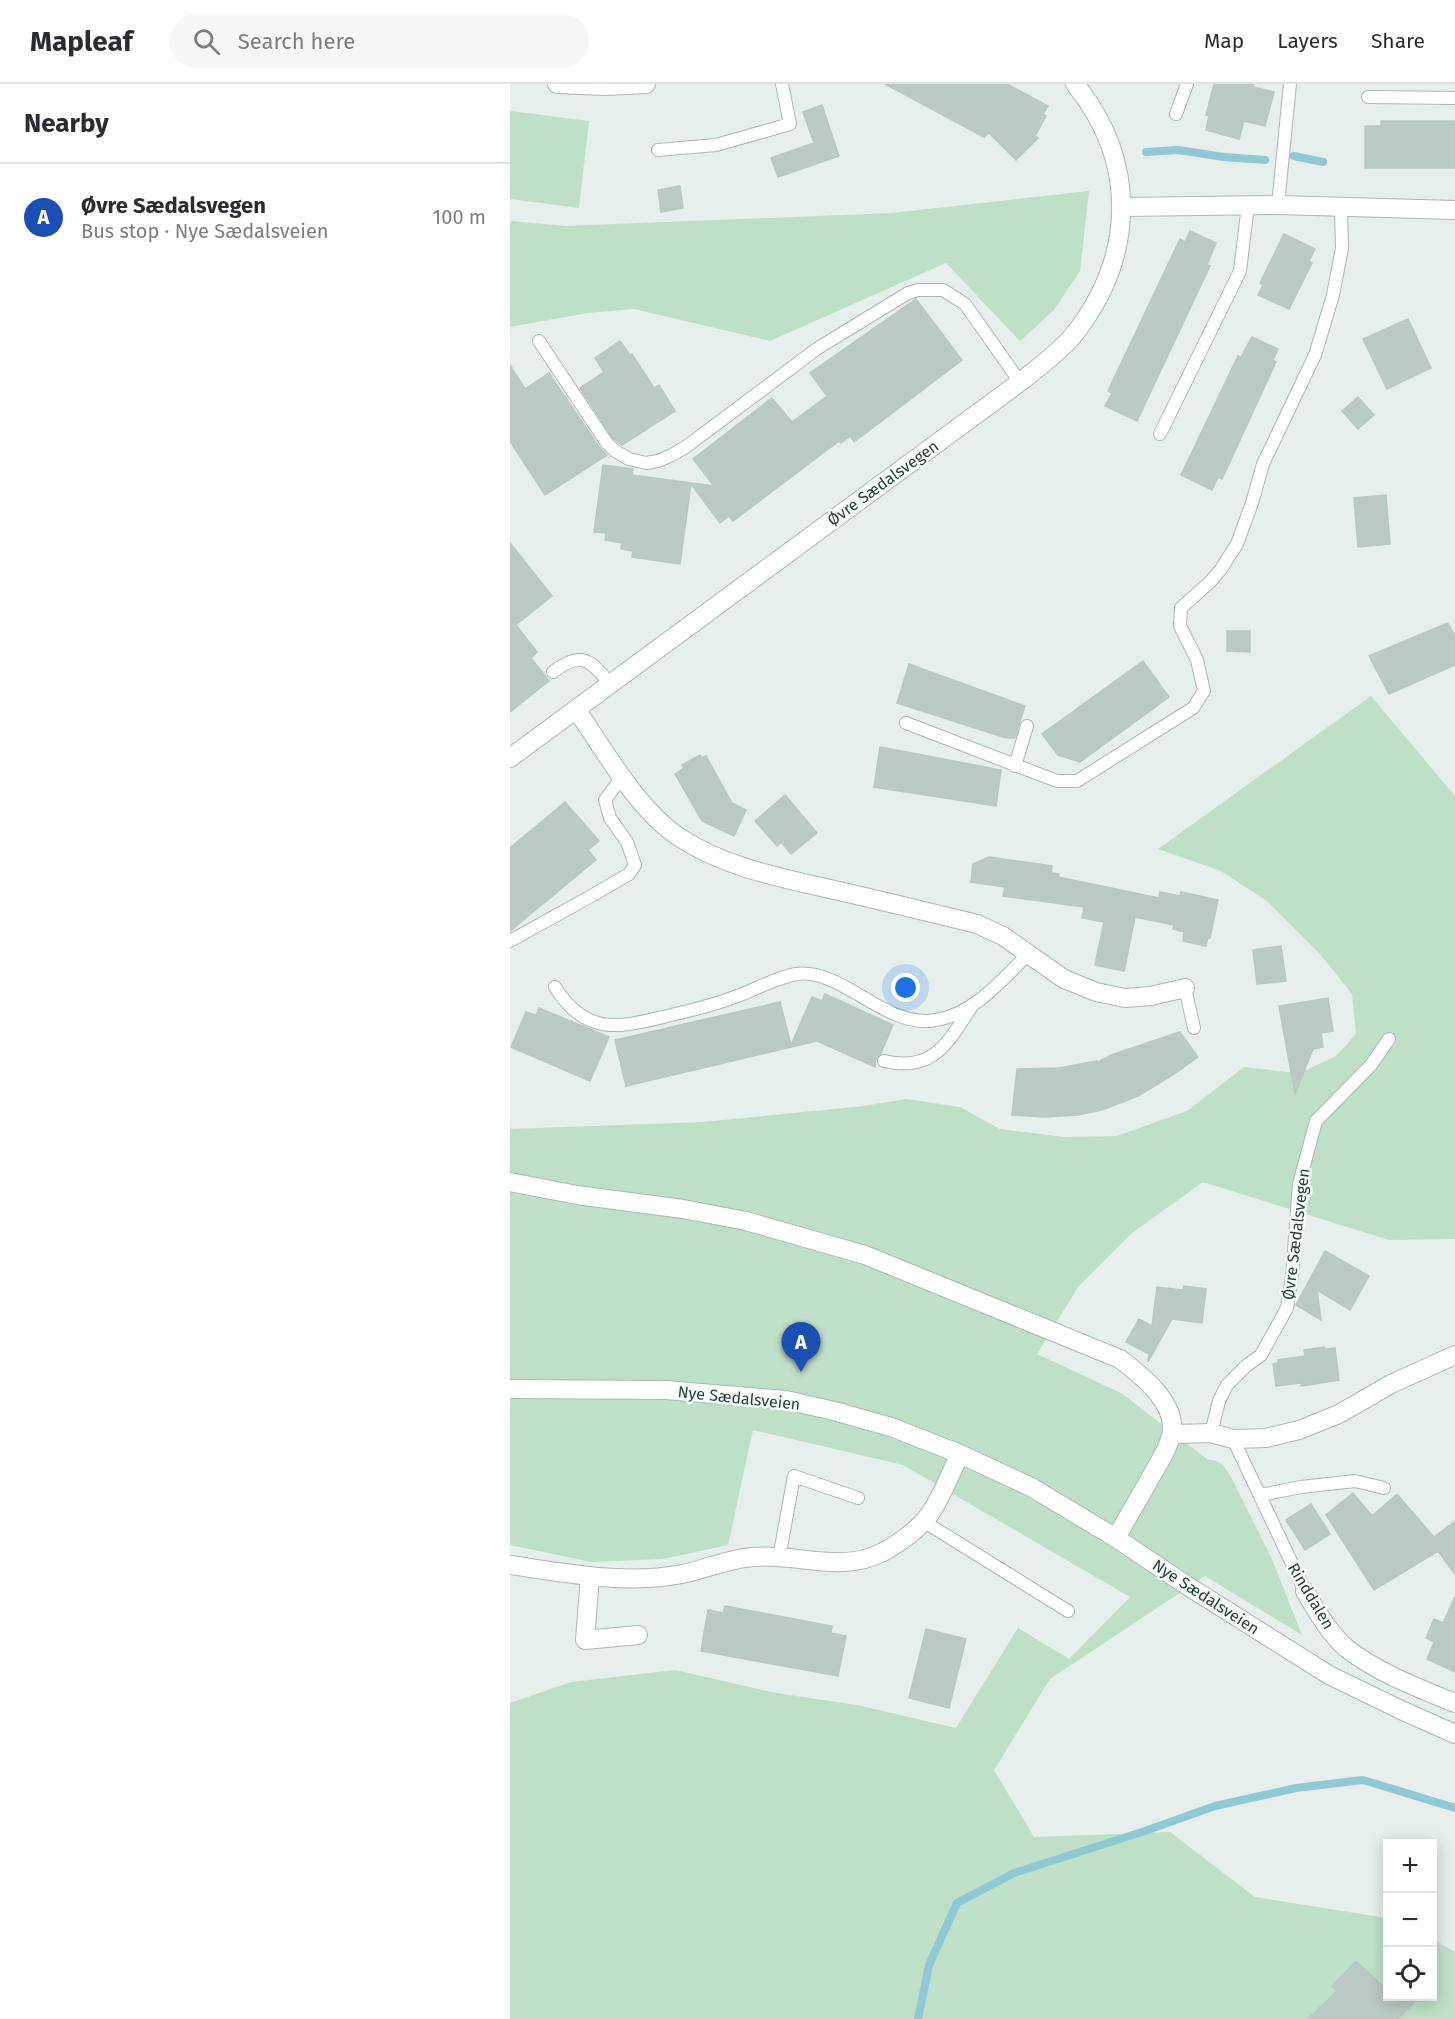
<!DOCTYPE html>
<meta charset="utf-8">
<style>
:root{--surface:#fff;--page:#f7f7f7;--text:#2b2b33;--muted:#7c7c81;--line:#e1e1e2;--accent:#d93025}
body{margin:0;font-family:"Fira Sans",sans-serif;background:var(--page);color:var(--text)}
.controls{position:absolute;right:18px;bottom:18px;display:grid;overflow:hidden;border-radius:0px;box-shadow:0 3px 15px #0003}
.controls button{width:54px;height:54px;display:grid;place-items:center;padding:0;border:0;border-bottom:2px solid var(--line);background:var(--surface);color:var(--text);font:30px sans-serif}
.you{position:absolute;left:396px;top:904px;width:21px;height:21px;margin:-15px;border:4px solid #fff;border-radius:50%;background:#1a73e8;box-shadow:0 0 0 9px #1a73e833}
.badge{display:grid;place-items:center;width:39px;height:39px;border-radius:50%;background:var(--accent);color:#fff;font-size:20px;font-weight:700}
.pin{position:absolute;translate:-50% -50px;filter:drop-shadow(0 2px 3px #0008)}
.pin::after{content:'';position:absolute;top:32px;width:21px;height:18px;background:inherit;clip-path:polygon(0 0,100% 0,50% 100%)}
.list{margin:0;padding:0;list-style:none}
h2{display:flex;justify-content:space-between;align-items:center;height:78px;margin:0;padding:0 24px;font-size:26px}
h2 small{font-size:20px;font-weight:400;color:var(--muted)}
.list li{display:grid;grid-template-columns:39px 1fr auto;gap:18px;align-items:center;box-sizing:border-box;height:108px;padding:0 24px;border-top:2px solid var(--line)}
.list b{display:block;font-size:22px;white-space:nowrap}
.list p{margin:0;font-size:20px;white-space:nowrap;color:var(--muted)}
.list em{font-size:20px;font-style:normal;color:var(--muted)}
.icon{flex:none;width:33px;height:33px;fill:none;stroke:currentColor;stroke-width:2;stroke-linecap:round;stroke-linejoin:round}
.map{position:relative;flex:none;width:945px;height:1935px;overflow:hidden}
header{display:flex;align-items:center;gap:36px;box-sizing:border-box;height:84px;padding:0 30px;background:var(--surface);border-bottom:2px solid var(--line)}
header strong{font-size:28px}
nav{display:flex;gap:33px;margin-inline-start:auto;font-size:21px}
.search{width:420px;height:54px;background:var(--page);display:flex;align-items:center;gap:15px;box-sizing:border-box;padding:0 21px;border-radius:33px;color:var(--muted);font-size:22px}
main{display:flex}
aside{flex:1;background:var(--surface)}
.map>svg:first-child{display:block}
.green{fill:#bfe0c8}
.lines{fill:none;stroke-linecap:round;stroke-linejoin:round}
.stream{stroke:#8ec9d4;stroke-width:8}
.building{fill:#bbcac4;stroke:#b8c9c2;stroke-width:1.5}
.service-casing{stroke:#a8b8b2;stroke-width:14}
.minor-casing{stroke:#a8b8b2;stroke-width:20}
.secondary-casing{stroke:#a4bbb3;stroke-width:20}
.service{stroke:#fff;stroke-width:12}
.minor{stroke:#fff;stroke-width:18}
.secondary{stroke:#fff;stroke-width:18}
.labels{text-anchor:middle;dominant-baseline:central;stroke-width:5;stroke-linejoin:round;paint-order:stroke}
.street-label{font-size:16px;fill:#24423a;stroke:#f7fbf9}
</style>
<header>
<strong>Mapleaf</strong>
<div class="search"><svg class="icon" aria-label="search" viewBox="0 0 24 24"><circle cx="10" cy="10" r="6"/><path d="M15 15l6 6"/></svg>Search here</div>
<nav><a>Map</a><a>Layers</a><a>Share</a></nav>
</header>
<main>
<aside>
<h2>Nearby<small></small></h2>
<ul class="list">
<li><span class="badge" style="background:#1a4fb4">A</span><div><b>Øvre Sædalsvegen</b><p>Bus stop · Nye Sædalsveien</p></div><em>100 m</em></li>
</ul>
</aside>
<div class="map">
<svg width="945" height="1935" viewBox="0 0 945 1935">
<rect width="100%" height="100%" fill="#e6efeb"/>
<!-- green -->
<path class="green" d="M 0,27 L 79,37 L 69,124 L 0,115 Z
M 579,107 L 570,187 L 544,226 L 510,257 L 436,179 L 260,257 L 124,225 L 77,229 L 0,243 L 0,137 L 56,142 L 381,129 Z
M 861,612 L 945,712 L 945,1155 L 879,1156 L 693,1098 L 622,1149 L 568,1203 L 527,1270 L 611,1309 L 697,1375 L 706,1377 L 713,1381 L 722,1395 L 762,1475 L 792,1551 L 695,1492 L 540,1595 L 484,1686 L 524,1753 L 660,1748 L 745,1813 L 877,1834 L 878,1912 L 922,1912 L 923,1855 L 945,1868 L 945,1935 L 0,1935 L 0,1619 L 61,1598 L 165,1586 L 266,1609 L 347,1621 L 446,1644 L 508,1544 L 559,1575 L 620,1513 L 393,1381 L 243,1346 L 218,1461 L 153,1475 L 81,1478 L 0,1461 L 0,1045 L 193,1038 L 353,1022 L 396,1015 L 450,1023 L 490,1045 L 554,1053 L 607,1052 L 677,1027 L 734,983 L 776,988 L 794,987 L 826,972 L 846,950 L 842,910 L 810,870 L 757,817 L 711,787 L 648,765 Z"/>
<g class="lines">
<!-- stream -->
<path class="stream" d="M 636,68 L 668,66 L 714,73 L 755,76
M 784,72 L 813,78
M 408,1935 L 419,1881 L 447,1819 L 504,1789 L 635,1747 L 705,1722 L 786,1704 L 853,1696 L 945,1724"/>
</g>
<!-- building -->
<path class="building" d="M 375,0 L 497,0 L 538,22 L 533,30 L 536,32 L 525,52 L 528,54 L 506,76 L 479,49 L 474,53 Z
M 704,0 L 743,0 L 743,3 L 764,8 L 755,42 L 734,37 L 729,55 L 696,46 L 699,32 L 696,31 Z
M 312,21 L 329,72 L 268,93 L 261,74 L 304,59 L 293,28 Z
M 871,37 L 945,37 L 945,84 L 855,84 L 855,42 L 871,42 Z
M 170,102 L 173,124 L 151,128 L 148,106 Z
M 680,147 L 706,159 L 697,181 L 700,182 L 627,337 L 595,322 L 602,309 L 598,307 L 670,155 L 675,158 Z
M 774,150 L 805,165 L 799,177 L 802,179 L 779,225 L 748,211 L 753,201 L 750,199 Z
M 406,215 L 452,276 L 344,358 L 340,352 L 331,359 L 329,357 L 223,437 L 219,432 L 210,439 L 181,400 L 170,480 L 122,473 L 123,467 L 111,465 L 112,459 L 95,456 L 96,449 L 84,448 L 93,381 L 123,385 L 122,391 L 204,402 L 183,375 L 262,314 L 282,338 L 317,312 L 300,289 Z
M 898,235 L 921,284 L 877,305 L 853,255 Z
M 742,253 L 768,265 L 763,276 L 766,278 L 712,395 L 708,393 L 702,406 L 671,391 L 728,272 L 731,273 Z
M 110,257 L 120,271 L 122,270 L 144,304 L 149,301 L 165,327 L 112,361 L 102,353 L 70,304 L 94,288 L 85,274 Z
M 0,281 L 15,305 L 39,289 L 89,363 L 97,371 L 35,411 L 0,357 Z
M 848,313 L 864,331 L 848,345 L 832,327 Z
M 876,411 L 880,460 L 848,463 L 844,414 Z
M 0,459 L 42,512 L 6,541 L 27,568 L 21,574 L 39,597 L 0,628 Z
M 938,539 L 945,552 L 945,581 L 879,610 L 859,572 Z
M 717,547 L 740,547 L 740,568 L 717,567 Z
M 633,577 L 659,613 L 570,678 L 548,671 L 532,650 Z
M 399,580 L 515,622 L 505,654 L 496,654 L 387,619 Z
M 370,663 L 491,686 L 486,722 L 364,703 Z
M 190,671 L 192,674 L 196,672 L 222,719 L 236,726 L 224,752 L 192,737 L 165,690 L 174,684 L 172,681 Z
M 275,711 L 307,749 L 281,770 L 271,758 L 267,762 L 245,737 Z
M 55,718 L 89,757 L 78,766 L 86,776 L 0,847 L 0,764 Z
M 479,773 L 542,782 L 541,789 L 549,790 L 548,793 L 649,814 L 650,808 L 670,812 L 671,808 L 708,816 L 700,854 L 698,853 L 696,862 L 673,857 L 674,848 L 663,845 L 664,841 L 625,833 L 614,887 L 585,881 L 594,838 L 572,834 L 574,823 L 493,812 L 495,803 L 461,798 L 463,780 Z
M 771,862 L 776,897 L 747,900 L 743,866 Z
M 315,910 L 383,941 L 371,969 L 366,975 L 365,983 L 307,957 L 116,1002 L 105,956 L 270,918 L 281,961 L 302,913 L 312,917 Z
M 818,914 L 823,947 L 811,949 L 813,963 L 803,965 L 785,1010 L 769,922 Z
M 29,924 L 99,953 L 80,997 L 1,963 L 16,928 L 26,931 Z
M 670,948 L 688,973 L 661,992 L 628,1012 L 592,1026 L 568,1031 L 535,1033 L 502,1031 L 507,985 L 549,984 L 587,977 L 587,979 L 601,971 Z
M 815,1167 L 859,1192 L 840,1226 L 807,1206 L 811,1236 L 786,1221 Z
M 674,1202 L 696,1205 L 692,1239 L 662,1235 L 638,1278 L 639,1270 L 616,1258 L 629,1235 L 642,1242 L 647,1203 L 673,1206 Z
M 814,1263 L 815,1265 L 825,1264 L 829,1296 L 791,1302 L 791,1299 L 766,1302 L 763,1280 L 768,1279 L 768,1276 L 795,1272 L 794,1266 Z
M 843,1409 L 862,1432 L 887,1410 L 924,1453 L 945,1437 L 945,1490 L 928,1467 L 864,1506 L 816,1431 Z
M 801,1420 L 820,1450 L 795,1466 L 776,1436 Z
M 945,1513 L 945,1588 L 917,1575 L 924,1558 L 916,1554 L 924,1535 L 933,1539 Z
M 215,1522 L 322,1542 L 321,1549 L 336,1552 L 328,1592 L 191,1567 L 198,1526 L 213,1529 Z
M 416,1545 L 456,1555 L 439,1624 L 399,1614 Z
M 846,1877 L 878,1907 L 878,1912 L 910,1912 L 888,1935 L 798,1935 L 827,1907 L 822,1902 Z"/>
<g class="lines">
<!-- service casing -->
<g class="service-casing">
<path id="service" d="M 858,13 L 945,14
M 666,30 L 677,0
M 148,66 L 206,61 L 280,40 L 272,0
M 768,121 L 780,0
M 29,257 L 96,358 L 105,367 L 119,375 L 136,379 L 148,377 L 162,371 L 177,362 L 308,264 L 398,209 L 408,206 L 433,206 L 455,220 L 510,298
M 650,350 L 730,187 L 738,121
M 43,588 C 71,566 81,576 100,600
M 396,639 L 547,697 L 567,697 L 683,624 L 694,607 L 687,576 L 670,542 L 671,524 L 701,497 L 711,485 L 727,460 L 742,419 L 753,380 L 805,271 L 823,211 L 832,164 L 831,124
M 505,682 L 517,642
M 0,857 L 83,811 L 119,790 L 125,781 L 117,758 L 100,734 L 95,716 L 112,693
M 45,903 C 77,954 111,943 161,931 C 183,926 205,921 227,912 C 247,905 265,894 286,890 C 334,884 374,945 426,936 C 464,930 492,896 517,871
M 675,904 L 684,944
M 374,977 C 424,989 438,958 462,922
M 701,1349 L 709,1317 L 717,1301 L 736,1282 L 751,1271 L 777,1224 L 782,1193 L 789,1100 L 806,1037 L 861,981 L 879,955
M 723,1355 L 795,1507
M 751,1411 L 791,1403 L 845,1397 L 874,1404
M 413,1437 L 558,1527
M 269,1474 L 284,1392 L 348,1414"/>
</g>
<!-- minor casing -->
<g class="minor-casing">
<path id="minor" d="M 47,0 L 95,2 L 136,0
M 613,123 L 768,121 L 945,126
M 66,625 C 94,666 128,726 169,753 C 214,783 268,793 320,805 C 369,816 418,828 467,840 L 493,852 L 554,895 L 586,908 L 615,914 L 641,912 L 675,904
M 0,674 L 510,298 C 528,284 547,270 562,253 C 625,175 629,79 565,0
M 0,1098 L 67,1111 L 173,1125 L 236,1137 L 355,1171 L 610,1275 C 631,1291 669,1320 661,1352 C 658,1365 650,1377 643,1389 C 631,1411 618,1432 606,1454
M 662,1350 L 701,1349 L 723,1355 L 756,1354 L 789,1346 L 829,1330 L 881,1300 L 945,1271
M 0,1481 C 56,1489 116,1501 172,1490 C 196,1485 218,1475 243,1473 C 287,1469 331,1490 373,1468 C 389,1459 408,1446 419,1431 C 432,1413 440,1390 450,1370
M 80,1492 L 75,1556 L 128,1551
M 795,1507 C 806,1527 819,1549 836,1564 C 868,1589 908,1604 945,1619"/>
</g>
<!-- secondary casing -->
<g class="secondary-casing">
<path id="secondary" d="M 0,1305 L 156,1306 L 276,1316 L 324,1327 L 381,1343 L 450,1370 L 521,1403 L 606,1454 L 673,1499 L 819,1591 L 889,1625 L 945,1650"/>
</g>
<!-- service -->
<use href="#service" class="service"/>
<!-- minor -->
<use href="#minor" class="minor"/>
<!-- secondary -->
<use href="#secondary" class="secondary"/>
</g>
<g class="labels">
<!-- street labels -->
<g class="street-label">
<text transform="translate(373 399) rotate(-36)">Øvre Sædalsvegen</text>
<text transform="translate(786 1150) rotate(-83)">Øvre Sædalsvegen</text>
<text transform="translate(229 1314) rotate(6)">Nye Sædalsveien</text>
<text transform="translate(801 1512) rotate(59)">Rinddalen</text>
<text transform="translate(696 1513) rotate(33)">Nye Sædalsveien</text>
</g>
</g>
</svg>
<div class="controls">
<button>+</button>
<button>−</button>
<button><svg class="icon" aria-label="locate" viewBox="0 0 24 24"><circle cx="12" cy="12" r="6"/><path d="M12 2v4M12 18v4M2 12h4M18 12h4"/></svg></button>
</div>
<div class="you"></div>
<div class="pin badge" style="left:291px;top:1288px;background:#1a4fb4">A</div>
</div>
</main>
